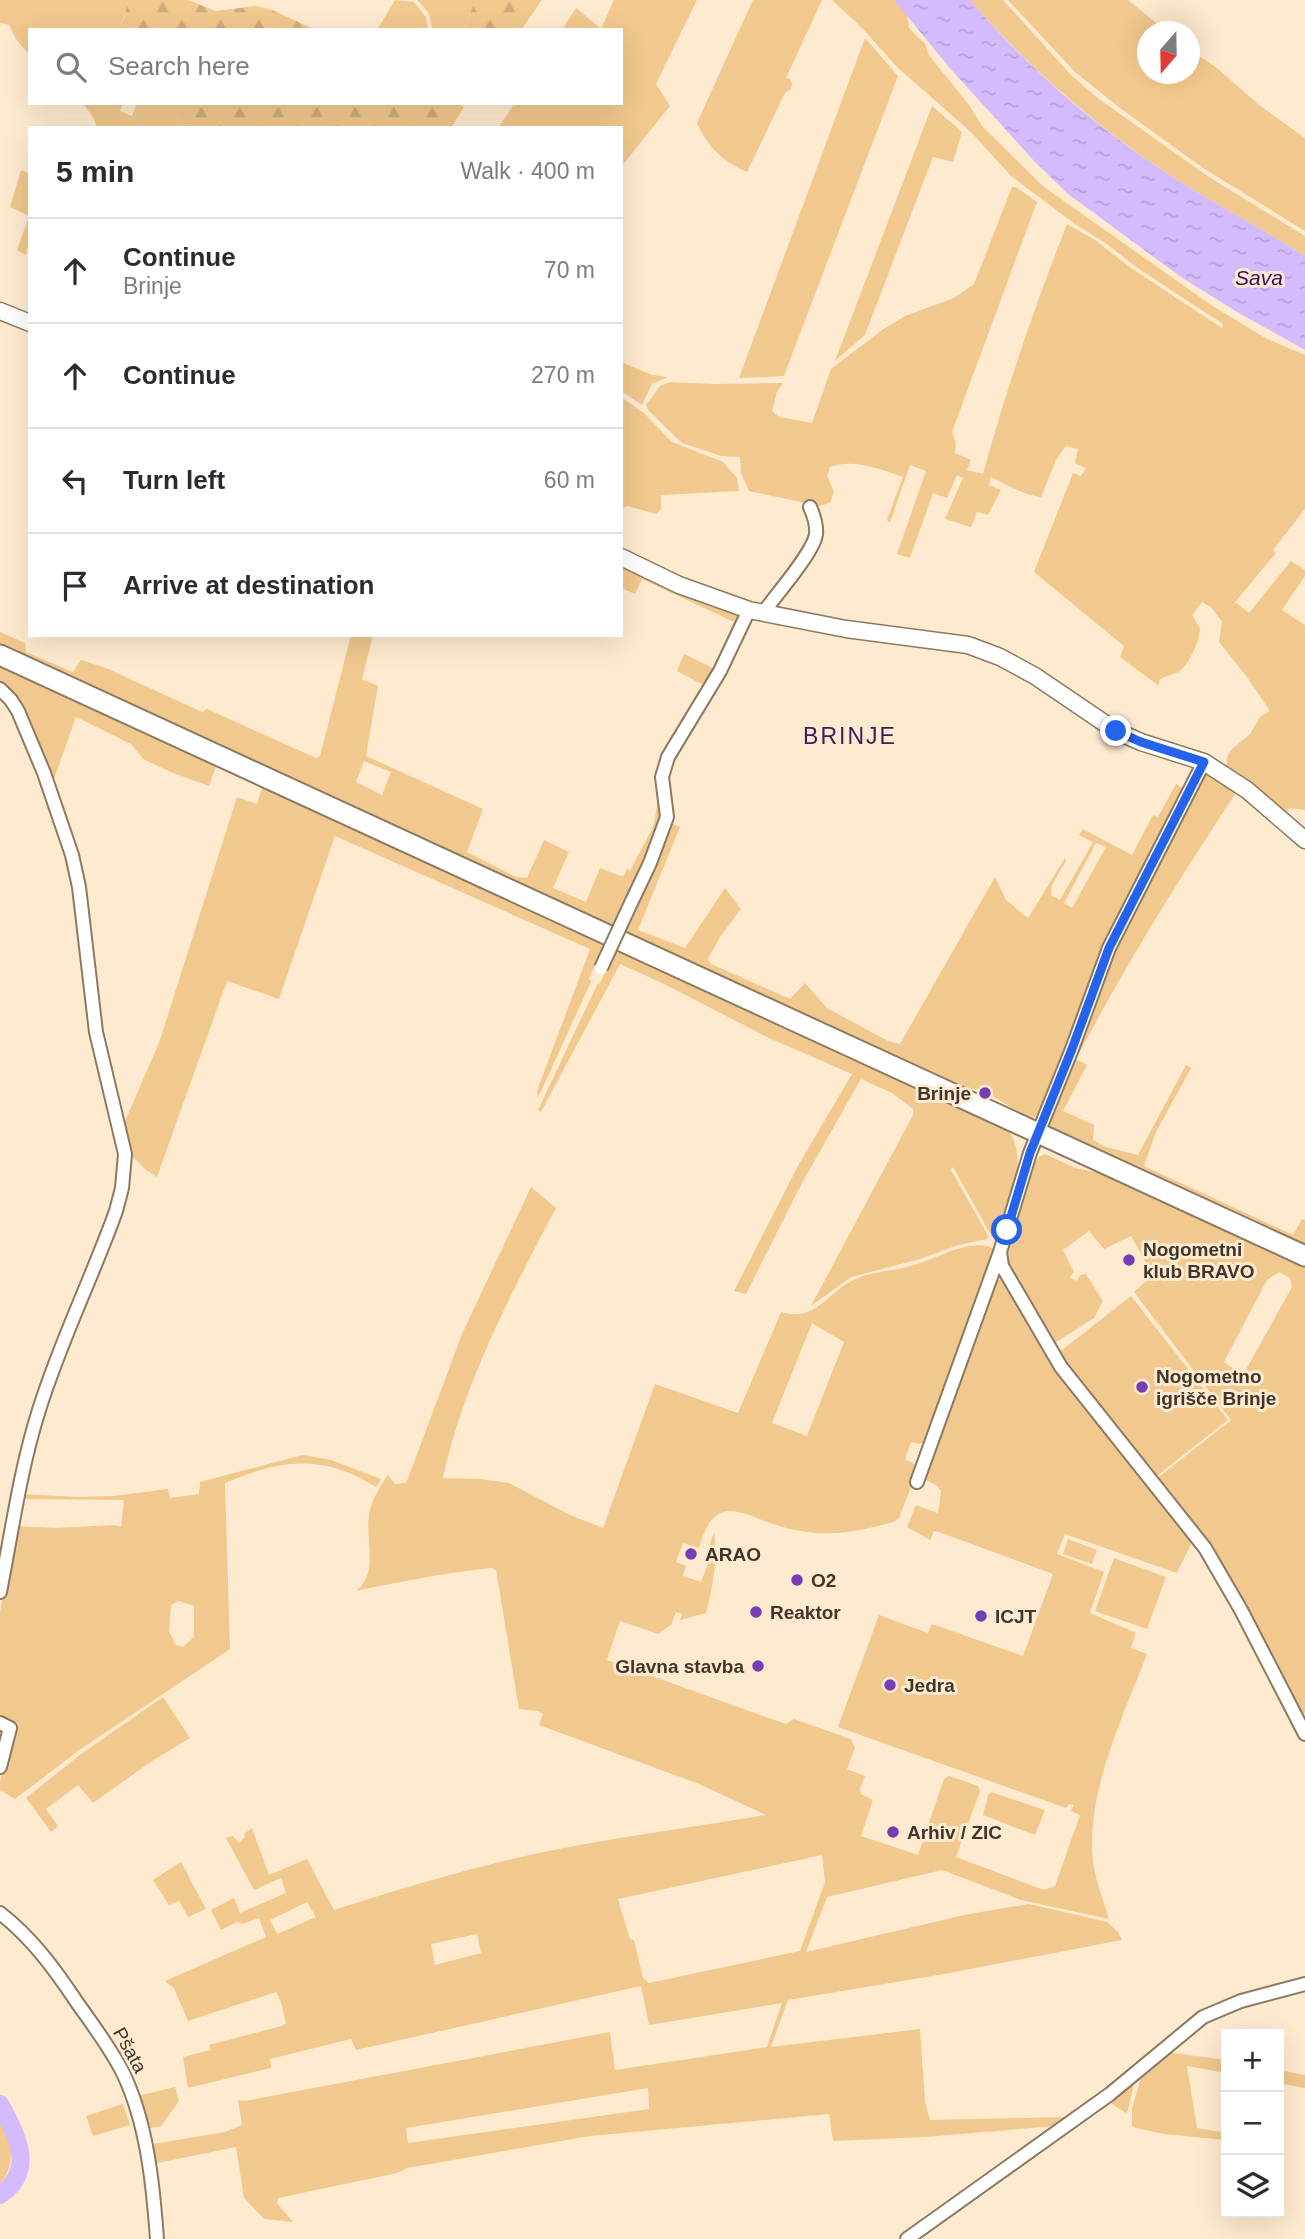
<!DOCTYPE html>
<meta charset="utf-8">
<style>
:root{--surface:#fff;--page:#f7f7f7;--text:#2b2b33;--muted:#7c7c81;--line:#e1e1e2}
body{margin:0;font-family:Helvetica,sans-serif;background:var(--page);color:var(--text)}
.controls{position:absolute;right:21px;bottom:21px;display:grid;overflow:hidden;border-radius:0px;box-shadow:0 7px 28px #0002}
.controls button{width:63px;height:63px;display:grid;place-items:center;padding:0;border:0;border-bottom:2px solid var(--line);background:var(--surface);color:var(--text);font:35px sans-serif}
.compass{position:absolute;left:1137px;top:21px;width:63px;height:63px;border-radius:50%;background:var(--surface);box-shadow:0 7px 28px #0002;rotate:200deg}
.stop{position:absolute;width:21px;height:21px;margin:-16px;border:5px solid #2563eb;border-radius:50%;background:#fff}
.stop.end{background:#2563eb;border-color:#fff;box-shadow:0 2px 7px #0008}
.list{margin:0;padding:0;list-style:none}
h2{display:flex;justify-content:space-between;align-items:center;height:91px;margin:0;padding:0 28px;font-size:30px}
h2 small{font-size:23px;font-weight:400;color:var(--muted)}
.list li{display:grid;grid-template-columns:46px 1fr auto;gap:21px;align-items:center;box-sizing:border-box;height:105px;padding:0 28px;border-top:2px solid var(--line)}
.list b{display:block;font-size:26px;white-space:nowrap}
.list p{margin:0;font-size:23px;white-space:nowrap;color:var(--muted)}
.list em{font-size:23px;font-style:normal;color:var(--muted)}
.icon{flex:none;width:38px;height:38px;fill:none;stroke:currentColor;stroke-width:2;stroke-linecap:round;stroke-linejoin:round}
.map{position:relative;flex:none;width:1305px;height:2239px;overflow:hidden}
.search{position:absolute;background:var(--surface);box-shadow:0 7px 28px #0002;left:28px;top:28px;width:595px;height:77px;display:flex;align-items:center;gap:18px;box-sizing:border-box;padding:0 24px;border-radius:0px;color:var(--muted);font-size:26px}
.panel{position:absolute;background:var(--surface);box-shadow:0 7px 28px #0002;left:28px;top:126px;width:595px;height:511px;border-radius:0px}
.map>svg:first-child{display:block}
.green{fill:#f1c88d;fill-rule:evenodd}
.forest{fill:url(#forest-firs)}
.water{fill:url(#water-ripples)}
.lines{fill:none;stroke-linecap:round;stroke-linejoin:round}
.river{stroke:#d3bbfd;stroke-width:18}
.minor-casing{stroke:#8b7a61;stroke-width:16}
.tertiary-casing{stroke:#8b7a61;stroke-width:19}
.primary-casing{stroke:#8b7a61;stroke-width:23}
.minor{stroke:#fff;stroke-width:12}
.tertiary{stroke:#fff;stroke-width:16}
.primary{stroke:#fff;stroke-width:19}
.minor-bridge-casing{stroke:#8b7a61;stroke-width:16;stroke-linecap:butt}
.minor-bridge{stroke:#fff;stroke-width:12}
.route{stroke:#2563eb;stroke-width:9}
.poi-dot{fill:#743db4;stroke:#feeacf;stroke-width:2.5}
.labels{text-anchor:middle;dominant-baseline:central;stroke-width:6;stroke-linejoin:round;paint-order:stroke}
.poi-label{font-size:19px;font-weight:bold;fill:#3f372d;stroke:#feeacf;text-anchor:start}
.street-label{font-size:19px;fill:#3f372d;stroke:#feeacf}
.water-label{font-size:21px;font-style:italic;fill:#3d096b;stroke:#feeacf}
.quarter-label{font-size:23px;letter-spacing:2px;fill:#392059;stroke:#feeacf}
</style>
<div class="map">
<svg width="1305" height="2239" viewBox="0 0 1305 2239">
<defs>
<pattern id="forest-firs" width="22" height="20" patternUnits="userSpaceOnUse" patternTransform="scale(1.75)"><rect width="22" height="20" fill="#f1c88d"/><path d="M5 1l3.5 6h-7zM16 11l3.5 6h-7z" fill="#d0ac7a"/></pattern>
<pattern id="water-ripples" width="26" height="14" patternUnits="userSpaceOnUse" patternTransform="scale(1.75)"><rect width="26" height="14" fill="#d3bbfd"/><path d="M2 4q2-2 4 0t4 0M15 11q2-2 4 0t4 0" fill="none" stroke="#b6a1d9"/></pattern>
</defs>
<rect width="100%" height="100%" fill="#feeacf"/>
<!-- green -->
<path class="green" d="M 0,0 L 127,0 L 125,15 L 118,30 L 30,30 L 30,56 L 16,39 L 9,25 L 0,23 Z
M 395,0 L 414,2 L 426,17 L 428,30 L 377,30 Z
M 417,0 L 476,0 L 463,30 L 433,30 L 428,12 Z
M 614,0 L 697,0 L 656,84 L 670,106 L 621,167 L 621,128 L 498,128 L 515,103 L 621,103 L 621,30 L 562,30 L 576,8 L 601,29 Z
M 753,0 L 822,0 L 786,78 L 790,79 L 792,84 L 791,89 L 785,93 L 747,172 C 723,162 707,146 697,123 Z
M 832,0 L 894,0 L 907,14 L 909,28 L 925,44 L 929,55 L 969,105 L 982,126 L 1044,187 L 1214,307 L 1267,339 L 1305,355 L 1305,509 L 1273,550 L 1276,553 L 1235,602 L 1249,613 L 1291,561 L 1305,570 L 1305,576 L 1282,610 L 1305,625 L 1305,810 L 1290,808 L 1284,815 L 1226,770 L 1227,757 L 1231,750 L 1250,734 L 1260,717 L 1270,711 L 1247,677 L 1219,642 L 1222,622 L 1211,607 L 1202,602 L 1192,615 L 1200,628 C 1200,640 1190,662 1181,670 C 1175,675 1166,675 1159,680 L 1159,686 L 1120,657 L 1124,646 L 1034,572 L 1073,473 L 1081,476 L 1086,468 L 1075,463 L 1078,449 L 1066,446 L 1056,460 L 1041,497 C 1022,495 1008,485 991,477 L 989,485 L 1001,490 L 988,515 L 977,512 L 971,527 L 945,519 L 963,478 L 957,475 L 947,498 L 933,493 L 910,558 L 897,554 L 926,471 L 910,465 L 890,523 L 887,520 L 903,477 C 881,469 852,458 830,467 L 827,476 L 834,492 L 830,503 L 819,506 L 749,491 L 741,473 L 740,457 L 721,456 L 682,443 L 648,410 L 646,405 L 660,386 L 670,382 L 714,384 L 783,383 L 777,392 L 772,411 L 780,417 L 812,423 L 831,369 L 882,330 L 905,316 L 954,298 L 974,284 L 1012,187 L 1016,187 L 1037,202 L 952,432 L 956,444 L 955,453 L 971,460 L 967,470 L 983,474 C 1006,389 1035,306 1067,224 L 1095,240 L 1131,268 L 1222,328 L 1223,324 L 1136,267 L 1107,244 L 1075,224 L 1011,176 L 972,133 L 897,67 L 863,29 Z
M 970,0 L 1003,0 L 1072,76 L 1099,99 L 1209,177 L 1305,236 L 1305,256 C 1267,232 1228,211 1190,188 C 1108,137 1033,73 970,0 Z
M 1008,0 L 1128,0 L 1166,31 L 1148,32 L 1148,74 L 1190,74 L 1190,50 L 1217,68 L 1259,105 L 1305,138 L 1305,231 L 1203,168 L 1120,108 L 1075,72 Z
M 865,38 L 898,76 L 784,376 L 739,378 Z
M 83,103 L 123,103 L 120,111 L 132,116 L 137,103 L 172,103 C 175,116 178,123 191,128 L 97,128 L 94,119 Z
M 932,106 L 962,132 L 953,162 L 933,157 L 865,335 L 835,361 Z
M 21,170 L 30,174 L 30,236 L 26,255 L 17,250 L 29,216 L 10,207 Z
M 621,362 L 652,375 L 668,377 L 652,384 L 642,405 L 621,391 Z
M 621,397 L 644,413 L 672,442 L 723,462 L 737,478 L 739,491 L 661,495 L 661,509 L 656,514 L 628,506 L 621,508 Z
M 621,563 L 741,613 L 709,688 L 677,671 L 684,654 L 713,668 L 734,622 L 642,579 L 635,594 L 621,588 Z
M 0,632 L 25,643 L 26,652 L 73,672 L 81,660 L 106,668 L 202,712 L 207,709 L 316,758 L 320,756 L 351,635 L 373,635 L 362,679 L 378,686 L 366,756 L 483,809 L 467,852 L 516,877 L 527,878 L 544,840 L 569,852 L 553,888 L 586,902 L 600,868 L 620,876 L 624,875 L 627,868 L 630,871 L 653,827 L 660,791 L 664,811 L 634,891 L 629,892 L 611,930 L 0,650 ZM 364,761 L 391,772 L 382,795 L 356,782 Z
M 0,665 L 217,764 L 209,786 L 173,773 L 143,759 L 131,744 L 76,717 L 52,785 L 0,684 Z
M 1206,771 L 1238,790 C 1180,877 1125,966 1076,1059 L 1087,1065 L 1063,1111 L 1094,1125 L 1093,1140 L 1106,1147 L 1138,1155 L 1186,1065 L 1191,1068 L 1156,1132 L 1144,1166 L 1293,1235 L 1302,1219 L 1305,1220 L 1305,1249 L 1072,1139 L 1054,1130 L 1048,1123 L 1113,950 Z
M 1176,784 L 1185,790 L 1063,1061 L 1056,1069 C 1057,1087 1045,1103 1035,1117 L 1029,1119 L 983,1090 L 955,1087 L 624,935 L 669,822 L 680,827 L 638,930 L 685,948 L 725,888 L 741,909 L 720,937 L 708,959 L 711,964 L 790,999 L 805,983 L 827,1008 L 888,1041 L 900,1044 L 995,877 L 1006,900 L 1028,918 L 1065,858 L 1066,861 L 1052,885 L 1051,895 L 1060,900 L 1093,842 L 1079,835 L 1083,829 L 1132,855 L 1153,815 L 1158,817 ZM 1096,843 L 1106,847 L 1072,908 L 1064,903 Z
M 263,785 L 604,945 L 589,979 L 591,982 L 538,1098 L 537,1091 L 590,949 L 335,836 L 279,999 L 227,981 L 157,1177 L 146,1170 L 127,1151 L 122,1128 L 159,1043 L 237,797 L 257,804 Z
M 616,950 L 1007,1129 C 1031,1156 1008,1209 999,1239 L 992,1237 L 953,1167 L 951,1170 L 985,1230 L 988,1236 L 987,1239 L 958,1245 L 920,1259 L 851,1277 L 811,1306 L 913,1115 L 913,1109 L 892,1093 L 861,1079 L 802,1183 L 746,1294 L 734,1291 L 799,1164 L 852,1074 L 769,1038 L 662,983 L 620,964 L 541,1112 L 538,1110 L 597,985 L 600,983 Z
M 1045,1154 L 1075,1168 L 1095,1172 L 1127,1182 L 1305,1266 L 1305,1712 L 1301,1720 L 1271,1665 L 1155,1480 L 1231,1420 L 1134,1292 L 1153,1275 L 1131,1236 L 1104,1249 L 1089,1231 L 1063,1250 L 1074,1272 L 1070,1277 L 1076,1281 L 1081,1275 L 1086,1274 L 1103,1301 L 1094,1318 L 1055,1343 L 1048,1340 L 1008,1266 L 1006,1251 L 1035,1163 L 1040,1156 ZM 1279,1272 L 1290,1278 L 1292,1287 L 1243,1375 L 1224,1362 L 1267,1280 Z
M 531,1187 L 556,1208 C 512,1291 463,1385 443,1478 L 480,1479 L 509,1483 L 570,1515 L 603,1528 L 655,1384 L 738,1413 L 781,1312 C 817,1323 827,1291 856,1279 C 874,1271 895,1271 914,1265 C 932,1260 951,1249 970,1246 C 980,1245 987,1244 995,1250 L 927,1442 L 919,1444 L 911,1442 L 905,1460 L 913,1463 L 918,1469 L 899,1518 L 894,1522 C 848,1534 819,1539 773,1524 C 759,1520 735,1506 721,1513 C 707,1519 703,1536 699,1548 L 683,1543 L 676,1562 L 686,1566 L 683,1576 L 701,1582 L 710,1559 L 706,1557 L 714,1532 C 718,1557 713,1588 706,1613 L 680,1620 L 682,1614 L 676,1612 L 671,1625 L 658,1634 L 620,1621 L 607,1660 L 786,1724 L 794,1719 L 851,1739 L 855,1748 L 847,1769 L 865,1776 L 860,1789 L 861,1794 L 873,1800 L 861,1836 L 918,1855 L 944,1779 L 949,1776 L 978,1786 L 980,1791 L 956,1857 L 1044,1890 L 1055,1886 L 1080,1815 L 1071,1811 L 1074,1805 L 1069,1804 L 1066,1808 L 838,1727 L 879,1615 L 928,1633 L 932,1624 L 1023,1656 L 1053,1574 L 939,1532 L 934,1531 L 930,1540 L 907,1527 L 916,1505 L 938,1513 L 941,1491 L 936,1485 L 922,1478 L 993,1283 L 1001,1279 L 1007,1282 L 1046,1350 L 1194,1538 L 1177,1573 L 1065,1534 L 1057,1554 L 1104,1572 L 1090,1613 L 1136,1633 L 1131,1648 L 1147,1654 C 1123,1717 1083,1798 1094,1867 C 1097,1885 1104,1901 1109,1919 L 1021,1900 L 942,1870 L 827,1897 L 806,1952 L 969,1914 L 1029,1904 L 1107,1922 L 1118,1932 L 1122,1940 L 944,1974 L 788,2000 L 771,2047 L 920,2029 L 925,2101 L 930,2120 L 1070,2117 L 1056,2126 L 925,2137 L 833,2141 L 829,2114 L 590,2136 L 407,2168 L 397,2173 L 278,2198 L 277,2203 L 293,2222 L 264,2219 L 244,2198 L 236,2147 L 153,2164 L 150,2147 L 153,2144 L 225,2132 L 242,2125 L 238,2100 L 245,2101 L 610,2032 L 615,2070 L 767,2047 L 782,2003 L 649,2025 L 641,1986 L 356,2050 L 351,2039 L 270,2059 L 271,2068 L 188,2088 L 183,2057 L 211,2050 L 209,2045 L 282,2026 L 286,2023 L 281,2002 L 276,1992 L 188,2021 L 174,1988 L 165,1981 L 266,1937 L 259,1918 L 242,1924 L 237,1922 L 221,1930 L 211,1910 L 234,1898 L 240,1913 L 286,1893 L 281,1878 L 254,1890 L 226,1838 L 233,1836 L 239,1843 L 245,1837 L 244,1834 L 252,1828 L 269,1875 L 307,1859 L 334,1910 C 400,1889 467,1869 534,1854 C 611,1838 688,1828 766,1815 L 699,1784 L 539,1725 L 543,1714 L 538,1711 L 519,1709 L 496,1570 L 491,1568 C 446,1573 401,1581 356,1591 C 379,1574 365,1540 369,1515 C 371,1500 380,1487 388,1475 L 395,1484 L 405,1483 L 407,1481 L 462,1334 ZM 812,1323 L 844,1342 L 807,1436 L 772,1423 ZM 822,1855 L 825,1882 L 800,1951 L 649,1983 L 643,1978 L 634,1940 L 630,1939 L 618,1899 ZM 307,1902 L 316,1917 L 277,1934 L 270,1920 ZM 477,1934 L 481,1953 L 435,1965 L 431,1944 ZM 648,2088 L 649,2109 L 408,2143 L 406,2128 Z
M 1131,1296 L 1228,1420 L 1154,1478 L 1057,1354 Z
M 303,1455 L 331,1460 L 381,1479 L 376,1487 C 323,1454 281,1459 225,1483 L 230,1649 L 78,1751 L 15,1799 L 0,1790 L 0,1782 L 15,1728 L 0,1719 L 0,1612 L 15,1526 L 56,1528 L 115,1525 L 121,1527 L 124,1500 L 19,1499 L 20,1494 L 78,1497 L 114,1496 L 168,1489 L 170,1498 L 199,1494 L 200,1482 ZM 179,1601 L 194,1606 L 194,1637 L 183,1647 L 176,1645 L 169,1631 L 171,1605 Z
M 1068,1539 L 1097,1550 L 1092,1564 L 1063,1554 Z
M 1114,1558 L 1166,1577 L 1147,1629 L 1095,1611 Z
M 163,1697 L 190,1738 L 152,1761 L 93,1803 L 78,1785 L 46,1809 L 58,1826 L 51,1832 L 26,1798 L 81,1754 Z
M 991,1792 L 1045,1810 L 1035,1835 L 983,1815 L 988,1795 Z
M 181,1862 L 206,1909 L 188,1917 L 179,1901 L 169,1905 L 153,1880 Z
M 1166,2052 L 1226,2060 L 1226,2073 L 1187,2066 L 1197,2128 L 1226,2133 L 1226,2140 L 1164,2134 L 1132,2127 L 1132,2108 L 1143,2072 Z
M 1279,2070 L 1305,2075 L 1305,2088 L 1279,2083 Z
M 1135,2078 L 1128,2110 L 1126,2113 L 1106,2100 Z
M 175,2087 L 179,2101 L 161,2126 L 146,2129 L 138,2096 Z
M 123,2104 L 130,2125 L 93,2136 L 86,2116 Z
M 0,2113 C 12,2132 17,2166 0,2184 Z"/>
<!-- forest -->
<path class="forest" d="M 127,0 L 188,0 L 216,11 L 256,6 L 270,9 L 316,30 L 118,30 L 125,16 Z
M 476,0 L 542,0 L 521,30 L 463,30 Z
M 172,103 L 457,103 L 464,107 L 451,128 L 191,128 C 178,123 175,116 172,103 Z"/>
<!-- water -->
<path class="water" d="M 894,0 L 970,0 C 1032,73 1108,138 1190,188 C 1228,211 1267,232 1305,256 L 1305,350 L 1237,312 L 1181,277 L 1068,194 L 1034,161 L 948,66 Z"/>
<g class="lines">
<!-- river -->
<path class="river" d="M 0,2104 C 17,2134 36,2171 0,2195"/>
<!-- minor casing -->
<g class="minor-casing">
<path id="minor" d="M 763,613 C 775,596 814,552 816,534 C 817,524 814,516 810,507
M 0,689 L 11,700 L 18,711 L 44,773 L 72,855 L 79,887 L 96,1032 L 125,1154 L 122,1188 L 116,1211 C 92,1278 60,1342 39,1410 C 20,1470 12,1531 0,1592
M 631,903 L 650,863 L 667,817 L 662,777 L 668,757 L 720,671 L 749,610
M 1000,1252 L 1002,1266 L 1061,1367 L 1205,1548 L 1241,1610 L 1305,1734
M 917,1482 L 1000,1252 L 1030,1153 L 1072,1049 L 1109,948 L 1204,762
M 0,1723 L 10,1728 L 0,1767
M 0,1913 C 31,1937 54,1968 76,2001 C 92,2024 110,2047 123,2073 C 147,2123 153,2184 157,2239
M 907,2239 L 1110,2094 L 1203,2017 L 1241,2001 L 1305,1984"/>
</g>
<!-- tertiary casing -->
<g class="tertiary-casing">
<path id="tertiary" d="M 0,311 L 30,323
M 621,557 L 679,585 L 749,610 L 846,629 L 968,645 L 1000,657 L 1035,676 L 1116,731 L 1141,742 L 1204,762 L 1247,790 L 1305,840"/>
</g>
<!-- primary casing -->
<g class="primary-casing">
<path id="primary" d="M 0,655 L 1305,1256"/>
</g>
<!-- minor -->
<use href="#minor" class="minor"/>
<!-- tertiary -->
<use href="#tertiary" class="tertiary"/>
<!-- primary -->
<use href="#primary" class="primary"/>
<!-- minor-bridge casing -->
<g class="minor-bridge-casing">
<path id="minor-bridge" d="M 601,968 L 631,903"/>
</g>
<!-- minor-bridge -->
<use href="#minor-bridge" class="minor-bridge"/>
</g>
<g class="lines">
<!-- route -->
<path class="route" d="M 1007,1230 L 1030,1153 L 1072,1049 L 1109,948 L 1204,762 L 1141,742 L 1116,731"/>
</g>
<!-- markers -->
<g class="poi-dot">
<circle cx="985" cy="1093" r="7"/>
<circle cx="1129" cy="1260" r="7"/>
<circle cx="1142" cy="1387" r="7"/>
<circle cx="691" cy="1554" r="7"/>
<circle cx="797" cy="1580" r="7"/>
<circle cx="756" cy="1612" r="7"/>
<circle cx="981" cy="1616" r="7"/>
<circle cx="758" cy="1666" r="7"/>
<circle cx="890" cy="1685" r="7"/>
<circle cx="893" cy="1832" r="7"/>
</g>
<g class="labels">
<!-- poi labels -->
<g class="poi-label">
<text x="971" y="1093" text-anchor="end">Brinje</text>
<text x="1143" y="1249">Nogometni<tspan x="1143" dy="22">klub BRAVO</tspan></text>
<text x="1156" y="1376">Nogometno<tspan x="1156" dy="22">igrišče Brinje</tspan></text>
<text x="705" y="1554">ARAO</text>
<text x="811" y="1580">O2</text>
<text x="770" y="1612">Reaktor</text>
<text x="995" y="1616">ICJT</text>
<text x="744" y="1666" text-anchor="end">Glavna stavba</text>
<text x="904" y="1685">Jedra</text>
<text x="907" y="1832">Arhiv / ZIC</text>
</g>
<!-- street labels -->
<g class="street-label">
<text transform="translate(130 2050) rotate(61)">Pšata</text>
</g>
<!-- water labels -->
<g class="water-label">
<text x="1259" y="277">Sava</text>
</g>
<!-- quarter labels -->
<g class="quarter-label">
<text x="850" y="736">BRINJE</text>
</g>
</g>
</svg>
<div class="controls">
<button>+</button>
<button>−</button>
<button><svg class="icon" aria-label="layers" viewBox="0 0 24 24"><path d="M12 4l9 5-9 5-9-5zM3 14l9 5 9-5"/></svg></button>
</div>
<svg class="compass" viewBox="-18 -18 36 36"><path d="M0-13l5 13h-10z" fill="#e53935"/><path d="M0 13l5-13h-10z" fill="#7c7c81"/></svg>
<div class="stop" style="left:1007px;top:1230px"></div>
<div class="stop end" style="left:1116px;top:731px"></div>
<div class="search"><svg class="icon" aria-label="search" viewBox="0 0 24 24"><circle cx="10" cy="10" r="6"/><path d="M15 15l6 6"/></svg>Search here</div>
<section class="panel">
<h2>5 min<small>Walk · 400 m</small></h2>
<ul class="list">
<li><svg class="icon" aria-label="ahead" viewBox="0 0 24 24"><path d="M12 20V5M6 11l6-6 6 6"/></svg><div><b>Continue</b><p>Brinje</p></div><em>70 m</em></li>
<li><svg class="icon" aria-label="ahead" viewBox="0 0 24 24"><path d="M12 20V5M6 11l6-6 6 6"/></svg><div><b>Continue</b></div><em>270 m</em></li>
<li><svg class="icon" aria-label="left" viewBox="0 0 24 24"><path d="M17 20v-9H6M10 6l-5 5 5 5"/></svg><div><b>Turn left</b></div><em>60 m</em></li>
<li><svg class="icon" aria-label="arrive" viewBox="0 0 24 24"><path d="M6 21V4h12l-3 4 3 4H6"/></svg><div><b>Arrive at destination</b></div></li>
</ul>
</section>
</div>
